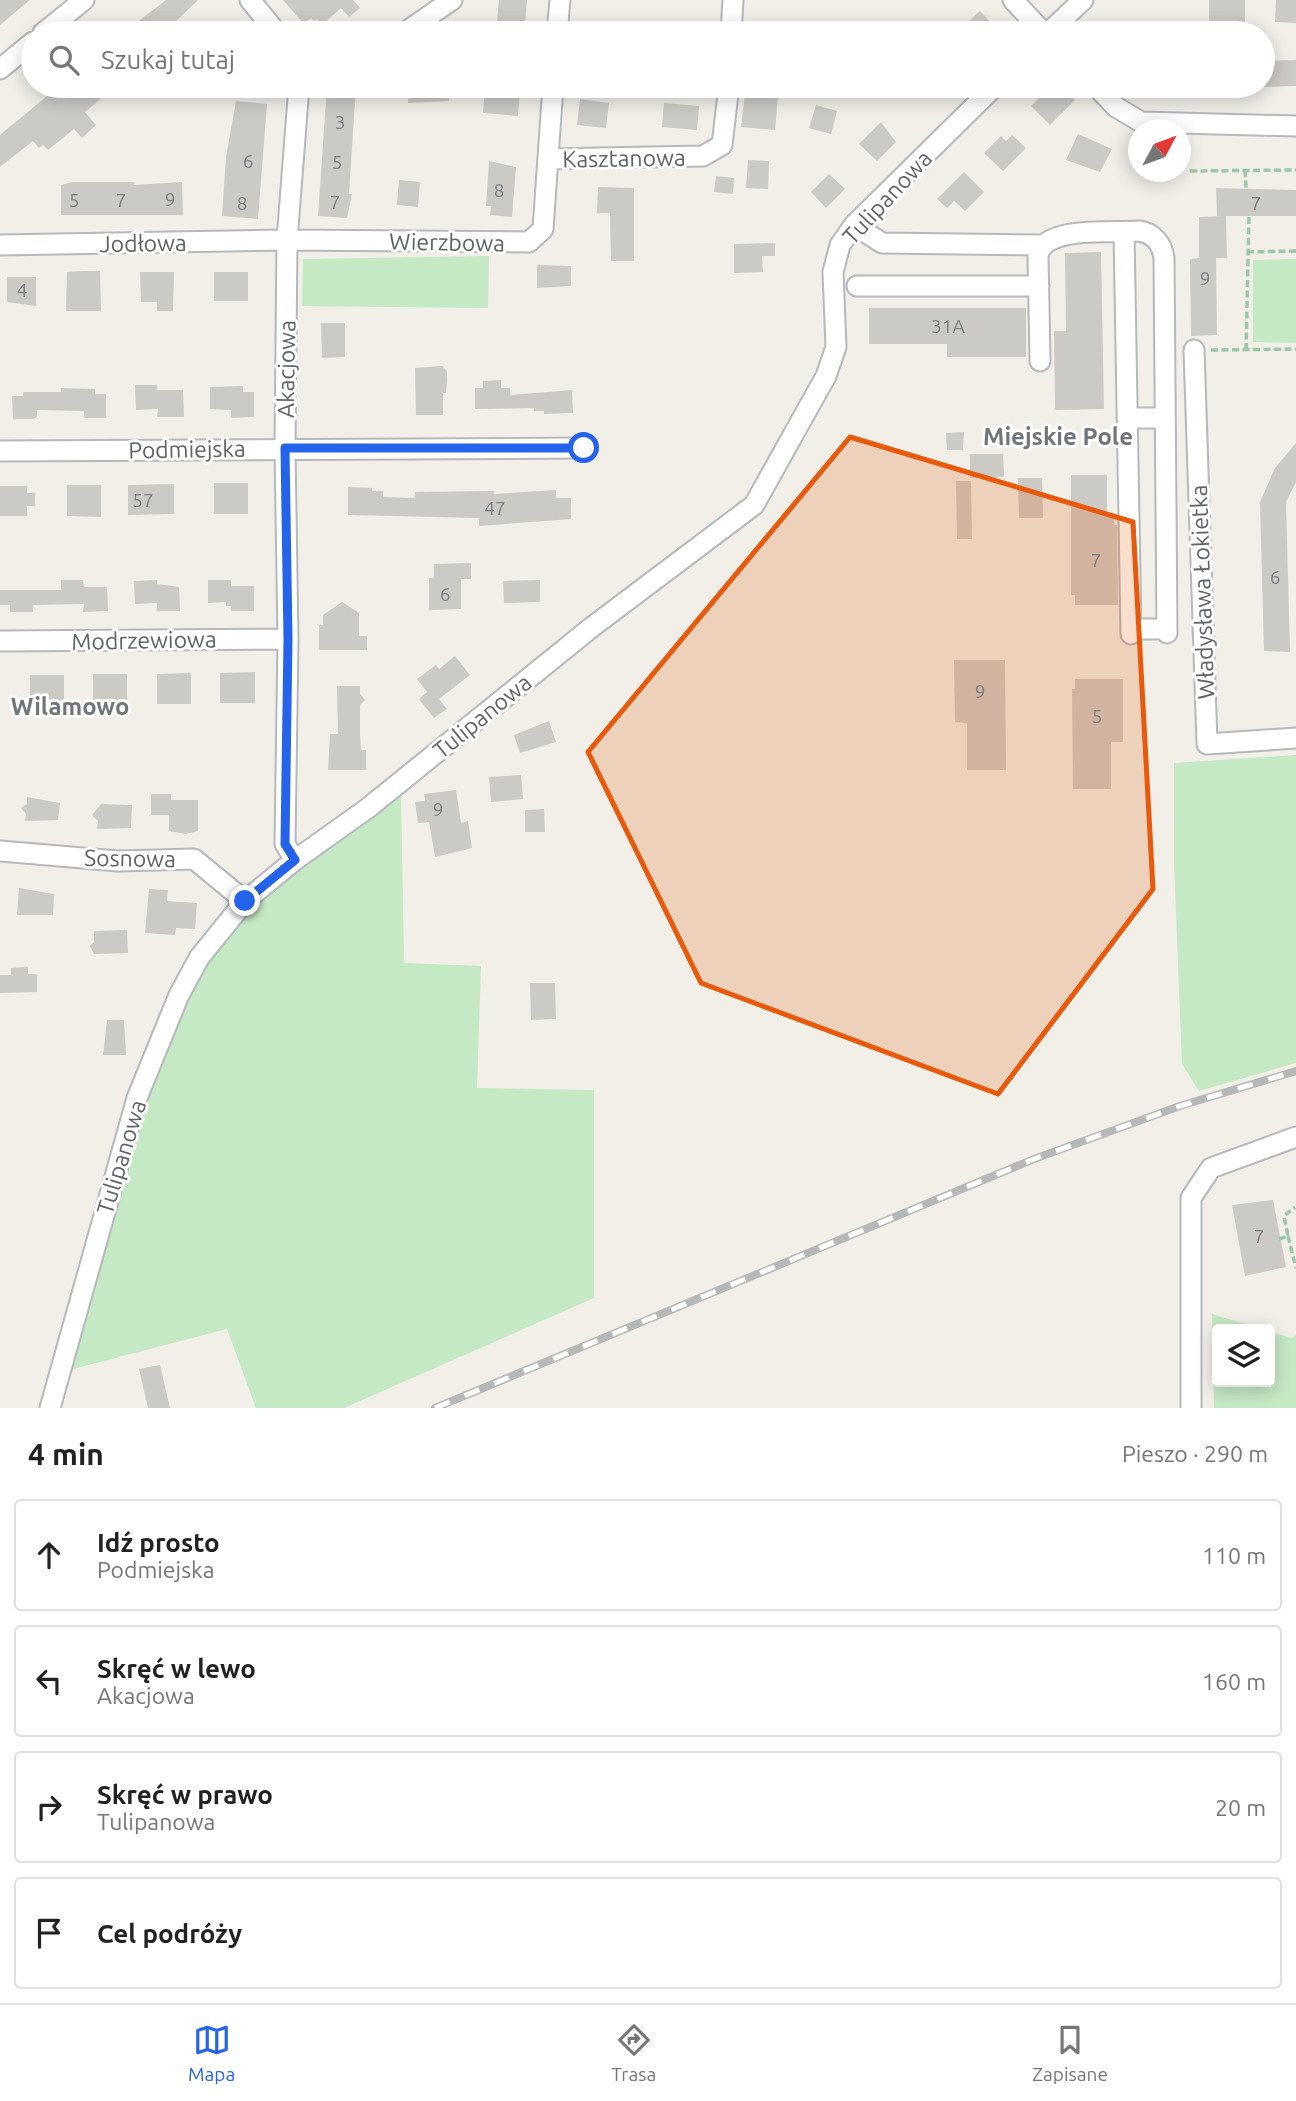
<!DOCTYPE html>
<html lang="pl">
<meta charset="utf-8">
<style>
:root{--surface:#fff;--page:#f6f6f6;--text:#222;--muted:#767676;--line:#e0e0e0;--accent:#2563eb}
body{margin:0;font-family:Ubuntu,sans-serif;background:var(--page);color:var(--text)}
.controls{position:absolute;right:21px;bottom:21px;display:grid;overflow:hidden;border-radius:7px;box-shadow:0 4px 18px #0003}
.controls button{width:63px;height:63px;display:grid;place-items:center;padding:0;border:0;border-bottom:2px solid var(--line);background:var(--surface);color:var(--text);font:35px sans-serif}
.compass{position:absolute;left:1128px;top:119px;width:63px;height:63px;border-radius:50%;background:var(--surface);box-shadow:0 4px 18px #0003;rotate:49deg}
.stop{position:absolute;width:21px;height:21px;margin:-16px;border:5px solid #2563eb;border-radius:50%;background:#fff}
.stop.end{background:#2563eb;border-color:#fff;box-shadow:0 2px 7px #0008}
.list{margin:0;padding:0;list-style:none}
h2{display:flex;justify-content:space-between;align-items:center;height:91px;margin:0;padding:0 28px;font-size:30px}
h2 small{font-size:23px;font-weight:400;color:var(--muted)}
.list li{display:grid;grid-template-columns:46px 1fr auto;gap:21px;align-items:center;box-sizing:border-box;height:112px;margin:0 14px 14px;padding:0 14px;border:2px solid var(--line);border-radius:7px}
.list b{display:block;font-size:26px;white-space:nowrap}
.list p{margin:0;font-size:23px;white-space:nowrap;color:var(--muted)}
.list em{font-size:23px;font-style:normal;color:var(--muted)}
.icon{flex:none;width:38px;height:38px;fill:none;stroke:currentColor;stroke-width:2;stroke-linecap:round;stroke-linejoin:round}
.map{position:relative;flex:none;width:1296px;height:1408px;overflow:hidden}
.search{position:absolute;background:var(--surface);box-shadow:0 4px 18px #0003;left:21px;right:21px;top:21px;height:77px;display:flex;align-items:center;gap:18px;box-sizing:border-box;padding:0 24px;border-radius:38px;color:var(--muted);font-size:26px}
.sheet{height:595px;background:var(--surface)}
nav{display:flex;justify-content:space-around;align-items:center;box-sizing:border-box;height:98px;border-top:2px solid var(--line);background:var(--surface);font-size:19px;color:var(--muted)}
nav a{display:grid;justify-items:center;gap:4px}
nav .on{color:var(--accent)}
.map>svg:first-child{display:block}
.green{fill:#c5e8c5}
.building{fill:#cccac5}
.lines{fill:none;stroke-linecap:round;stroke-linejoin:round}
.minor-casing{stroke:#b5b8bc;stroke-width:23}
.path{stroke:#9cc7a9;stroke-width:3.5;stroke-dasharray:7 3.5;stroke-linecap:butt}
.minor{stroke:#fff;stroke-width:19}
.rail-casing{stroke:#b6b7b8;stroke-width:8}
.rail{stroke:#fff;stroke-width:5;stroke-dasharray:16;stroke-linecap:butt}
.route{stroke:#2563eb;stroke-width:9}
.marked{fill:#e8590c;fill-opacity:0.2;stroke:#e8590c;stroke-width:5;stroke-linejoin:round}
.labels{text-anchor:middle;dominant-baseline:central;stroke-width:6;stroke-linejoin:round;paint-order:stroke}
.number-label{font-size:19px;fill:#7a7d7f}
.street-label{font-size:23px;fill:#5f6368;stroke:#fff}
.neighbourhood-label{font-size:24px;font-weight:bold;fill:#70757a;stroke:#fff}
</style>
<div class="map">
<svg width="1296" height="1408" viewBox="0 0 1296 1408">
<rect width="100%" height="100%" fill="#f1efe8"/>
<!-- green -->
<path class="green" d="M 489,256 L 488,308 L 302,306 L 303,259 Z
M 1296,259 L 1296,343 L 1253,342 L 1253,260 Z
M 1296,755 L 1296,1063 L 1199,1091 L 1182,1064 L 1174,863 L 1174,763 Z
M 401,795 L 404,963 L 481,966 L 477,1088 L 594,1090 L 594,1298 L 344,1408 L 256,1408 L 227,1329 L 69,1370 L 132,1149 L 163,1058 L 202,972 L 255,896 Z
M 1212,1314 L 1262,1329 L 1217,1329 L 1217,1382 L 1270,1382 L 1270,1332 L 1292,1338 L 1296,1335 L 1296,1408 L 1214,1408 Z"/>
<!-- building -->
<path class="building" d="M 0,0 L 30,0 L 0,25 Z
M 166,0 L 198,0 L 164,33 L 123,33 Z
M 283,0 L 353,0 L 360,8 L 349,17 L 341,8 L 322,25 L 317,19 L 314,21 L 311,18 L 304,24 Z
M 499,0 L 527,0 L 525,25 L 496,32 Z
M 1209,0 L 1245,0 L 1245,25 L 1209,25 Z
M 1276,0 L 1296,0 L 1296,23 L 1275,22 Z
M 980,11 L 1001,33 L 956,33 Z
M 1296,60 L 1296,86 L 1263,87 L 1263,61 Z
M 59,86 L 116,86 L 85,112 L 96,125 L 82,138 L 74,129 L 48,150 L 43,145 L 39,148 L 33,141 L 0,167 L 0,135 Z
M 327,86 L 356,86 L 349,194 L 352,194 L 347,218 L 318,216 Z
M 409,86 L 451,86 L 449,101 L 408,103 Z
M 485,86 L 520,89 L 518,116 L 483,113 Z
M 1056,86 L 1061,86 L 1075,100 L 1050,125 L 1031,106 L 1048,89 L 1050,91 Z
M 745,93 L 778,96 L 775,130 L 741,127 Z
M 580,99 L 609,103 L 606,128 L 577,125 Z
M 236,101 L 267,104 L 258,219 L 222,216 L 226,157 Z
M 664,103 L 699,106 L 697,130 L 662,127 Z
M 816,105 L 837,111 L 831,134 L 809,128 Z
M 881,122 L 896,142 L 877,161 L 859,144 Z
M 1078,134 L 1112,149 L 1100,172 L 1066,160 Z
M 1012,135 L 1026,148 L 1003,171 L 984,153 L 1001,136 L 1006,141 Z
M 748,160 L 769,161 L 768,189 L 746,188 Z
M 489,161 L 516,167 L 512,217 L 490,215 L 491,206 L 486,206 Z
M 964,172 L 984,192 L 965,211 L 954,201 L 947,208 L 937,199 Z
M 829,174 L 845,189 L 826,208 L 811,192 Z
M 716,176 L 734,178 L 733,194 L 714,192 Z
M 399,180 L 420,182 L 418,207 L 397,205 Z
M 73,182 L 134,182 L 134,185 L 182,182 L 183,215 L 61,215 L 61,185 Z
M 598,187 L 634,188 L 634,261 L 611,261 L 610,213 L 597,213 Z
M 1216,188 L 1296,190 L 1296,216 L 1217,216 Z
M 1226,216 L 1227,258 L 1216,258 L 1217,335 L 1191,336 L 1190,259 L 1199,258 L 1199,217 Z
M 775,243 L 775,256 L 762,256 L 763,272 L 734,273 L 734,244 Z
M 1101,252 L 1104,409 L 1055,410 L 1054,331 L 1066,331 L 1065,253 Z
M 537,265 L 571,266 L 571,286 L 537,288 Z
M 83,271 L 100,271 L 101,311 L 66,311 L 67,272 Z
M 140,272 L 174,272 L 173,311 L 157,311 L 157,302 L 141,302 Z
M 214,272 L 248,272 L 248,301 L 214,301 Z
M 7,277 L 36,277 L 36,306 L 7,302 Z
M 869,308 L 1026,308 L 1026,357 L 947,357 L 947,344 L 869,344 Z
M 321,323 L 345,323 L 345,357 L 322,358 Z
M 442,366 L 447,371 L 447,381 L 446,393 L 443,393 L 443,415 L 416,415 L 415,368 Z
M 501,380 L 501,388 L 510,388 L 510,395 L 572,390 L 573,413 L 544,414 L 544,411 L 534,411 L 534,408 L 475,409 L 475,388 L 483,388 L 483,381 Z
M 135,385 L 157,385 L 157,390 L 183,390 L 184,417 L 157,417 L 158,409 L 136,410 Z
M 243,386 L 243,392 L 254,392 L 254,417 L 231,418 L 231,410 L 210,409 L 210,387 Z
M 61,388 L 95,389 L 95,394 L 106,394 L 106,418 L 84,418 L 84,411 L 37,410 L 37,417 L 33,419 L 13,419 L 12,396 L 23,396 L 23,392 L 61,392 Z
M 964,432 L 963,450 L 947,450 L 946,433 Z
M 1296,443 L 1296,482 L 1286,502 L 1290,652 L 1264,651 L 1260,502 L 1275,468 Z
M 970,454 L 1003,454 L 1004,477 L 970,478 Z
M 1071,475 L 1107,475 L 1107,513 L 1114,513 L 1114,525 L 1117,525 L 1118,605 L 1075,605 L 1075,595 L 1071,595 Z
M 1018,478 L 1042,478 L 1043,518 L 1019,518 Z
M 956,481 L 971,481 L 972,539 L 957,539 Z
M 214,483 L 248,483 L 248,514 L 214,514 Z
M 174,484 L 174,514 L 128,515 L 128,485 Z
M 67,485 L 101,485 L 101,517 L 67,516 Z
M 0,486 L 27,486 L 27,493 L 35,493 L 35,506 L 27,506 L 27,516 L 0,516 Z
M 348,487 L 372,488 L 372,491 L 383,491 L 383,497 L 415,498 L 415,492 L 494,491 L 494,494 L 556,490 L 556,498 L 571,498 L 571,519 L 479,526 L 479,518 L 348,515 Z
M 471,563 L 471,579 L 461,579 L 461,609 L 429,610 L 429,578 L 434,578 L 434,564 Z
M 61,580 L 83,580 L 84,587 L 107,587 L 108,611 L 83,612 L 84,604 L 33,605 L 33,612 L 10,612 L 10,605 L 0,605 L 0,590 L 61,590 Z
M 157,580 L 157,584 L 179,587 L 180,611 L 157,611 L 157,603 L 135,604 L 134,581 Z
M 208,580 L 231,580 L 231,586 L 254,586 L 254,611 L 231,611 L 231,606 L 226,606 L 226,602 L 208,603 Z
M 540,580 L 540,602 L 504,603 L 503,581 Z
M 342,602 L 359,613 L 359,636 L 367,636 L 367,650 L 319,650 L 319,625 L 323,625 L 323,615 Z
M 455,656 L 470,675 L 439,699 L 447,709 L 434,718 L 419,699 L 427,692 L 417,679 L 436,665 L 439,669 Z
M 954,660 L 1005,660 L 1006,770 L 967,770 L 967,723 L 955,722 Z
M 255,672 L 255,703 L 220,703 L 220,673 Z
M 191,673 L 191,704 L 157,704 L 157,674 Z
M 93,674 L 127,674 L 127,705 L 93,705 Z
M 30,675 L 64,675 L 64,706 L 30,706 Z
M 1075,679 L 1123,679 L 1123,742 L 1111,742 L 1111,789 L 1073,789 L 1072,689 L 1075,689 Z
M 337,686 L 360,686 L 360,694 L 365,700 L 360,705 L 360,734 L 361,750 L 366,750 L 366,770 L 328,770 L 330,734 L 338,734 Z
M 549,721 L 556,742 L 520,753 L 514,735 Z
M 521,775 L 523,799 L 491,802 L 489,777 Z
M 456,790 L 461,823 L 468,821 L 472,848 L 435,857 L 429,822 L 418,823 L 415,802 L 425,801 L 424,794 Z
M 151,794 L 171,794 L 171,800 L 198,800 L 198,831 L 186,834 L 169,831 L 169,815 L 151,815 Z
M 27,797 L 60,803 L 58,820 L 25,821 L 26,814 L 21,808 L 27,804 Z
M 101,804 L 132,805 L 131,828 L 97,829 L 98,821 L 92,815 Z
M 544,809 L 545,832 L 525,832 L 525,810 Z
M 19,888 L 54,894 L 53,915 L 17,915 Z
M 149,889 L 168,890 L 167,901 L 197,903 L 195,929 L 176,928 L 175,935 L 145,933 Z
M 127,930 L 128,953 L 94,954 L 90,946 L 94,942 L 94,931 Z
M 28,967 L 28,974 L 37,974 L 37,992 L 0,993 L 0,975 L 11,975 L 11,968 Z
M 530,983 L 555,983 L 556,1019 L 531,1020 Z
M 107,1020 L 124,1020 L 126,1055 L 103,1055 Z
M 1273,1200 L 1286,1267 L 1245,1276 L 1232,1205 Z
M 160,1365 L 170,1408 L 148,1408 L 139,1369 Z"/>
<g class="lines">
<!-- minor casing -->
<g class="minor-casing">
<path id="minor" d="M 250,0 L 277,33
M 1013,0 L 1044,33
M 43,33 L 84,0
M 404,33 L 452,0
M 557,33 L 560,0
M 731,33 L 733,0
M 1048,33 L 1083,0
M 0,69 L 33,42
M 1096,86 L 1116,107 L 1141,122 L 1296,126
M 548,159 L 703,156 L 722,145 L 729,86
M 854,225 L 882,243 L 1041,245
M 1124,232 L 1131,634
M 0,245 L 287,240 L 529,242 L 543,229 L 553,86
M 857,286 L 1039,286
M 1194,350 L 1207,744 L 1296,738
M 1040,361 L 1038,256 C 1043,225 1114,233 1139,231 C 1154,233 1162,244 1164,258 L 1167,633
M 1127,418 L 1165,418
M 0,451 L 584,448
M 1131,629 L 1167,629
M 0,641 L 288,639
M 0,851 L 118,861 L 194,859 L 245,901
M 295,860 L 285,844 L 288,639 L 285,448 L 287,240 L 299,86
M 50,1408 L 137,1098 L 179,995 L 199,958 L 245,901 L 295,860 L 368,808 L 592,627 L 754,505 L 826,376 L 836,347 L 833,272 L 840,245 L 854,225 L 995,86
M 1191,1408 L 1191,1198 L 1211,1168 L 1296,1137"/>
</g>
<!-- path -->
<path class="path" d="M 1245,170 L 1246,188
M 1190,171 L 1296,170
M 1247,252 L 1296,251
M 1211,350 L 1296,349
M 1246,350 L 1249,216
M 1288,1236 L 1296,1268
M 1279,1239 L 1288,1236 L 1284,1216 L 1295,1207"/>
<!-- minor -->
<use href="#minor" class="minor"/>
<!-- rail casing -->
<g class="rail-casing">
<path id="rail" d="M 435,1408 L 1034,1159 L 1180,1106 L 1296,1071"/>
</g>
<!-- rail -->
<use href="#rail" class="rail"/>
</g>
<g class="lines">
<!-- route -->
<path class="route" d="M 245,901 L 295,860 L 285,844 L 288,639 L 285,448 L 584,448"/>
</g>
<!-- marked area -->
<path class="marked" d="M 850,437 L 1133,522 L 1153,889 L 998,1094 L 701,983 L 588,752 Z"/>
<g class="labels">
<!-- number labels -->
<g class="number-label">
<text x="340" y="122">3</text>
<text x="248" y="161">6</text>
<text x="337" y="162">5</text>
<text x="499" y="190">8</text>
<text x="170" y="199">9</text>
<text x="74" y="200">5</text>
<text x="121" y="200">7</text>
<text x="335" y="202">7</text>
<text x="242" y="203">8</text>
<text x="1256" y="203">7</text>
<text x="1205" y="278">9</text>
<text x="22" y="290">4</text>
<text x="948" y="326">31A</text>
<text x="143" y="500">57</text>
<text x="495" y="508">47</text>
<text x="1096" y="560">7</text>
<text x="1275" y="577">6</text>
<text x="445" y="594">6</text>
<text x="980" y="691">9</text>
<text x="1097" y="716">5</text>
<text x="438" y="809">9</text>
<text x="1259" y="1236">7</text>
</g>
<!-- street labels -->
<g class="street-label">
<text transform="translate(624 158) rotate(-1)">Kasztanowa</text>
<text transform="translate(887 197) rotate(-47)">Tulipanowa</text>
<text transform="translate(447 242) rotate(1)">Wierzbowa</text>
<text transform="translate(143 243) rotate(-1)">Jodłowa</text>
<text transform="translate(286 369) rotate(-89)">Akacjowa</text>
<text transform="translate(187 449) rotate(-1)">Podmiejska</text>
<text transform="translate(1202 592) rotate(-92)">Władysława Łokietka</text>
<text transform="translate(144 640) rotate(-1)">Modrzewiowa</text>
<text transform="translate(482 716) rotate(-39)">Tulipanowa</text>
<text transform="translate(130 858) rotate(1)">Sosnowa</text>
<text transform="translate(121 1157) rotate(-73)">Tulipanowa</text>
</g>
<!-- neighbourhood labels -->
<g class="neighbourhood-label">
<text x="1058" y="436">Miejskie Pole</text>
<text x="70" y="706">Wilamowo</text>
</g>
</g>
</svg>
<div class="controls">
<button><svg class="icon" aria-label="layers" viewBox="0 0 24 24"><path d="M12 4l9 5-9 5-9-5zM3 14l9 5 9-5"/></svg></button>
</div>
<svg class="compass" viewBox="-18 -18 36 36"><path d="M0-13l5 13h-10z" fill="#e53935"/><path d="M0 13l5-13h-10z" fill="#767676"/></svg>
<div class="stop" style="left:584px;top:448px"></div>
<div class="stop end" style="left:245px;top:901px"></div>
<div class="search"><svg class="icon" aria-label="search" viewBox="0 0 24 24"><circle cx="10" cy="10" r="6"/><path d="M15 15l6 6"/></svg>Szukaj tutaj</div>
</div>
<section class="sheet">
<h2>4 min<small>Pieszo · 290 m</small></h2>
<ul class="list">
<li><svg class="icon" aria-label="ahead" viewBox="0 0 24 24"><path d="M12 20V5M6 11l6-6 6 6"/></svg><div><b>Idź prosto</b><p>Podmiejska</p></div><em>110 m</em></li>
<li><svg class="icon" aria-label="left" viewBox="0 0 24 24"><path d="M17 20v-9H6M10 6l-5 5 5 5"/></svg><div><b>Skręć w lewo</b><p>Akacjowa</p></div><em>160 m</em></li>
<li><svg class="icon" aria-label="right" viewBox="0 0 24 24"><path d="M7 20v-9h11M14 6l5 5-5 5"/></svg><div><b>Skręć w prawo</b><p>Tulipanowa</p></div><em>20 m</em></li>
<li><svg class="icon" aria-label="arrive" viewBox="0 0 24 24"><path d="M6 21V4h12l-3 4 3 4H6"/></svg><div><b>Cel podróży</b></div></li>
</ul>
</section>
<nav>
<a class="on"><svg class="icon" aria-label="map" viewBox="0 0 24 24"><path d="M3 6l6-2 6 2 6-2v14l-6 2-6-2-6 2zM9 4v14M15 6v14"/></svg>Mapa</a>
<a><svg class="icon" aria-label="directions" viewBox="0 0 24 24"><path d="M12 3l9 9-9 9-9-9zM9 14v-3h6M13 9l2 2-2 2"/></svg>Trasa</a>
<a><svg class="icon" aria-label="saved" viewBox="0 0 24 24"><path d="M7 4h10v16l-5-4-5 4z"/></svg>Zapisane</a>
</nav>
